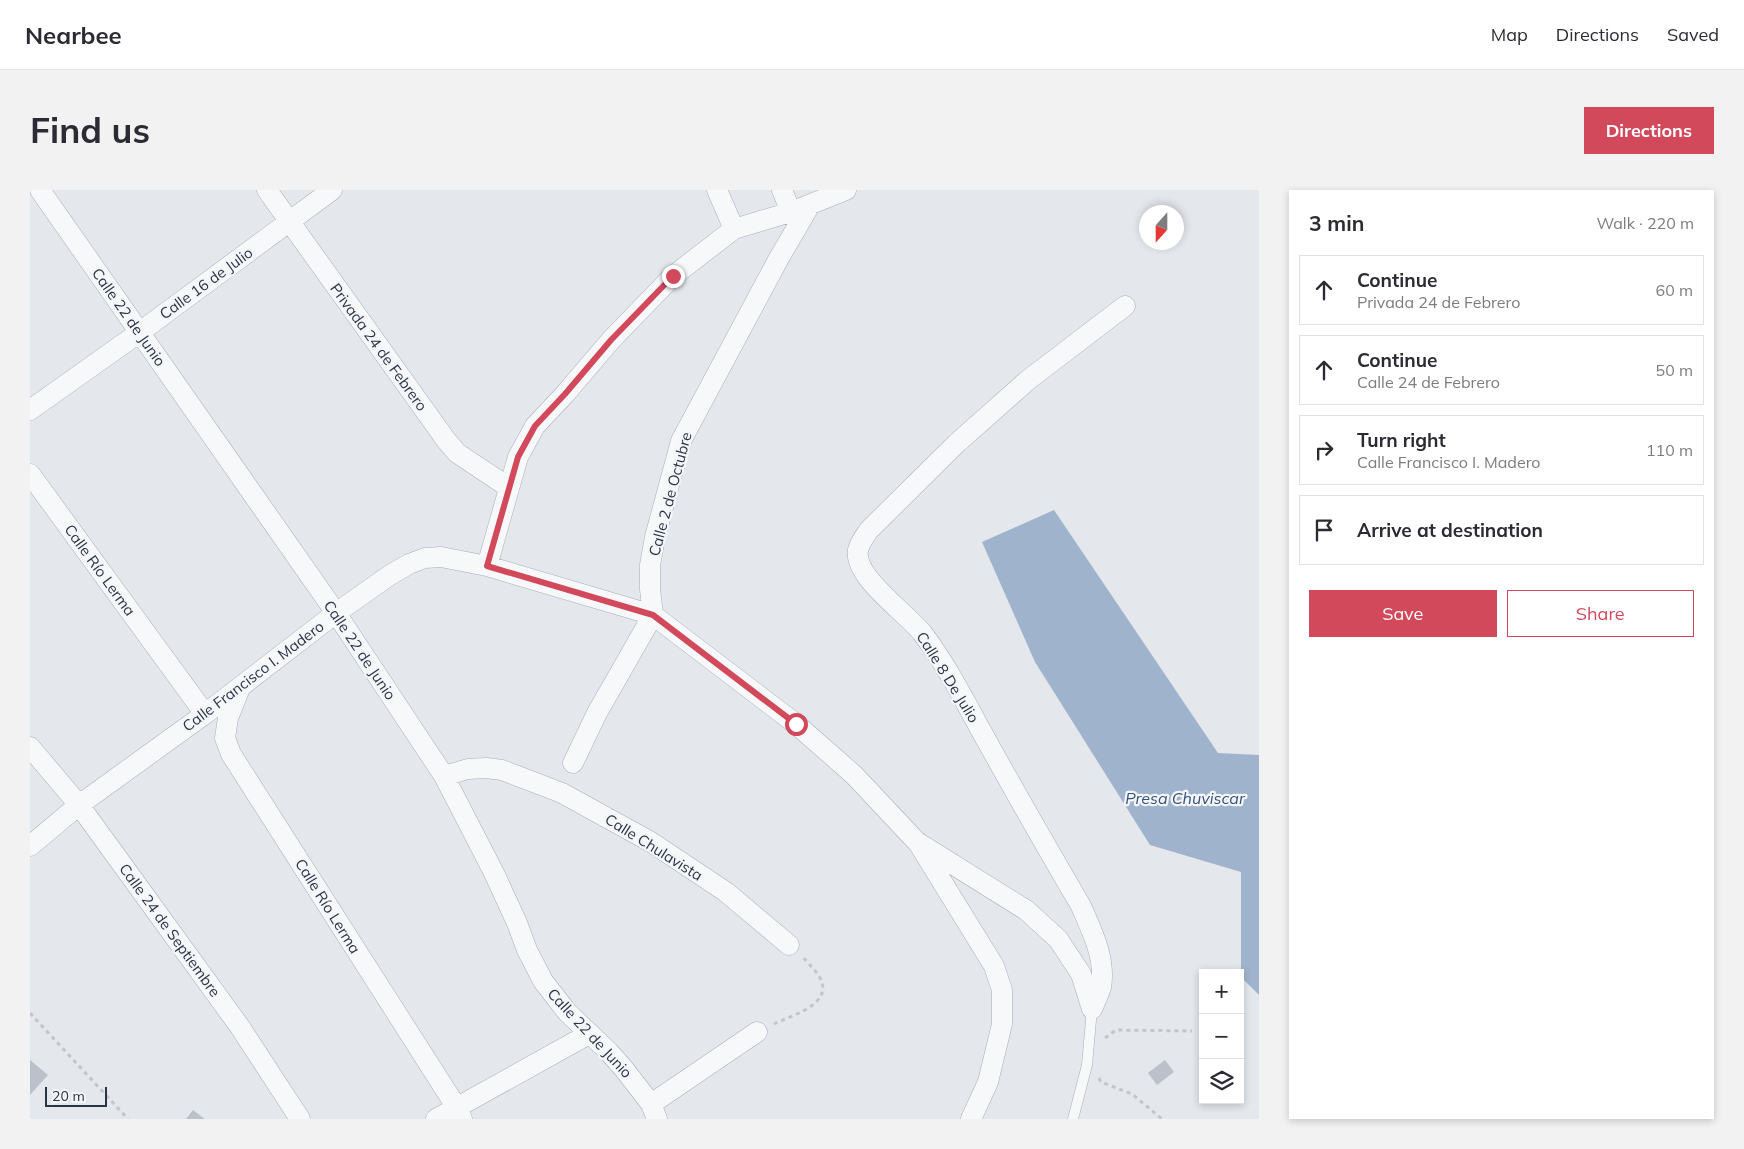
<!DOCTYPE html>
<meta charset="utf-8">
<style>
:root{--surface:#fff;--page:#f2f2f3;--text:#2b2b33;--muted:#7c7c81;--line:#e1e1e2;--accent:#d1495b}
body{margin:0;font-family:Mulish,sans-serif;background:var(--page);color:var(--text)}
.controls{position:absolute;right:15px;bottom:15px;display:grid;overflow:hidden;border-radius:0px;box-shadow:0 2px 8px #0003}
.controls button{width:45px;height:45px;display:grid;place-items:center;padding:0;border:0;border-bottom:1px solid var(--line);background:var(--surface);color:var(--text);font:25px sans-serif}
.compass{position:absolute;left:1109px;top:15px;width:45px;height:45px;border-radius:50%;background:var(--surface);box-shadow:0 2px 8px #0003;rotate:201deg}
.scale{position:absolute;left:15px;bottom:12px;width:62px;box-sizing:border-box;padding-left:5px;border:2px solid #2b3445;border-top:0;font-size:14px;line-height:18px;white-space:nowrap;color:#2b3445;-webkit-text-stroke:4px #f4f6f9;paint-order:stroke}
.stop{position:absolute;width:15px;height:15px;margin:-11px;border:4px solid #d1495b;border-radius:50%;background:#fff}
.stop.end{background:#d1495b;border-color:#fff;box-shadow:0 1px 5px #0008}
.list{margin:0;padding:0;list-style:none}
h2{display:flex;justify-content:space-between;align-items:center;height:65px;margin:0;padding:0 20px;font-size:21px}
h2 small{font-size:16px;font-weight:400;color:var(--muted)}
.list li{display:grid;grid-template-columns:32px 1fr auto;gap:15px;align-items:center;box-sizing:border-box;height:70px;margin:0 10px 10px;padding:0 10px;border:1px solid var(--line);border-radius:0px}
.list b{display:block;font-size:19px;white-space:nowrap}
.list p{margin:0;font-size:16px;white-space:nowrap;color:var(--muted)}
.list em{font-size:16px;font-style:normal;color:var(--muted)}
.actions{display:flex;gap:10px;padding:15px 20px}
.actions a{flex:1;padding:11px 0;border:1px solid var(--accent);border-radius:0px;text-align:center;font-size:18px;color:var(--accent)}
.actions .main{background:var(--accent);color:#fff}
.icon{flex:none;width:28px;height:28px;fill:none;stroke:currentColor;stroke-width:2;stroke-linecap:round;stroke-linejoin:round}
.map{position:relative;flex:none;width:1229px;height:929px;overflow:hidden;border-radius:0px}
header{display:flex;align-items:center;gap:30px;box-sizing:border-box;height:70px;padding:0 25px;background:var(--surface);border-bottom:1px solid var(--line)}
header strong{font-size:24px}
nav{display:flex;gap:28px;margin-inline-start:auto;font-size:18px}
.intro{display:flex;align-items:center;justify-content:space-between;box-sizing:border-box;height:120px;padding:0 30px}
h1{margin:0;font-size:35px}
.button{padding:12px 22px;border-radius:0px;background:var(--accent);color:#fff;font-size:18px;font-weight:700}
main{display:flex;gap:30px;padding:0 30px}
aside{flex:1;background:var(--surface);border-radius:0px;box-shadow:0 2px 8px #0003}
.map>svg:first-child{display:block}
.water{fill:#9fb4cc}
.building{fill:#bbc0ca}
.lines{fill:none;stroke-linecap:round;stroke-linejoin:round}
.lane-casing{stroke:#a9aeb7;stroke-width:11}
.street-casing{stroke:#a9aeb7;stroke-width:21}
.path{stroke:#c2c5cb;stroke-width:3;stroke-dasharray:4 4;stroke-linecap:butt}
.lane{stroke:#f7f8fa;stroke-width:10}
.street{stroke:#f7f8fa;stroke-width:20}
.route{stroke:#d1495b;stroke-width:6}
.labels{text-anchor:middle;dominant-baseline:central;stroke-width:4.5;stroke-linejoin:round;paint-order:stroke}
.street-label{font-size:15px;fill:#2b3445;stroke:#f4f6f9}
.water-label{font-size:16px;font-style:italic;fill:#34527a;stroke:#f4f6f9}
</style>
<header>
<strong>Nearbee</strong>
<nav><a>Map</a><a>Directions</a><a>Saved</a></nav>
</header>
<div class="intro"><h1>Find us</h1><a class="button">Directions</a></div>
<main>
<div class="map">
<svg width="1229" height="929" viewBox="0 0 1229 929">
<rect width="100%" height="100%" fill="#e4e7ec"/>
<!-- water -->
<path class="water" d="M 1024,320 L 1188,563 L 1229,565 L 1229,805 L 1211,787 L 1211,682 L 1120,655 L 1005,472 L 952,352 Z"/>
<!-- building -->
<path class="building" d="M 0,870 L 18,885 L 0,905 Z
M 1135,870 L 1144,882 L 1127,895 L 1118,883 Z
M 163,920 L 175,929 L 156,929 Z"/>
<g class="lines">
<!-- lane casing -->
<g class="lane-casing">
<path id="lane" d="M 1043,929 L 1057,875 L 1062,819"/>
</g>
<!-- street casing -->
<g class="street-casing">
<path id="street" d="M 10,0 L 306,423 L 414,586 L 464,683 L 487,733 L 497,760 L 513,791 L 537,822 L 579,862 L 594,879 L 621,914 L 627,929
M 237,0 L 416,250 L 427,263 L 478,297
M 687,0 L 704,39
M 752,0 L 761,22
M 0,220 L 110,142 L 302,0
M 0,284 L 175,524
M 457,376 L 623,425 L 766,534 L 824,585 L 887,652 L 996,720 L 1028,749 L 1051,784 L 1062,819
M 210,498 L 198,528 L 195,548 L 201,564 L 427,918 L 432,929
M 0,557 L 49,615 L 210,837 L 270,929
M 543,573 L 567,523 L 623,425 L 620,399 L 620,375 L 625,347 L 651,251 L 749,68 L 780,15
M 414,586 L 438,579 L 456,578 L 472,580 L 532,603 L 621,652 L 696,702 L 759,755
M 0,656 L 49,615 L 175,524 L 306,423 L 360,385 L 379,374 L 395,368 L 411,367 L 457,376 L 488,267 L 505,236 L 535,204 L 581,150 L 643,86 L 704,39 L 761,22 L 816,0
M 890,656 L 964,776 L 972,800 L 972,834 L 958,892 L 941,929
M 1062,819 C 1065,812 1069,804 1071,797 C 1076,769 1062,741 1051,716 C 1020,663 989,609 959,555 C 938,518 919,478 893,444 C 877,423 823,387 828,360 C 830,352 835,346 839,340 L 927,253 L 998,190 L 1095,116
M 621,914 L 727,842
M 406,929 L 559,844"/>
</g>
<!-- path -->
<path class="path" d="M 0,823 L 98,929
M 744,834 C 760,826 802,815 791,790 C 788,782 779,775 774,768
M 1075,848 L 1086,840 L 1162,841
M 1069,888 L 1071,892 L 1102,904 L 1132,929"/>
<!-- lane -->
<use href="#lane" class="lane"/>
<!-- street -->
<use href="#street" class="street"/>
</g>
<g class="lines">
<!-- route -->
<path class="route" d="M 643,86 L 581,150 L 535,204 L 505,236 L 488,267 L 457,376 L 623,425 L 766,534"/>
</g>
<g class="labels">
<!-- street labels -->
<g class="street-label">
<text transform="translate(176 93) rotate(-36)">Calle 16 de Julio</text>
<text transform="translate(99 127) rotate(55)">Calle 22 de Junio</text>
<text transform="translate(349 157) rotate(54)">Privada 24 de Febrero</text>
<text transform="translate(640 304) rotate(-75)">Calle 2 de Octubre</text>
<text transform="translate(70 380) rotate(54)">Calle Río Lerma</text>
<text transform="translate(330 460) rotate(56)">Calle 22 de Junio</text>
<text transform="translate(223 486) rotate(-37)">Calle Francisco I. Madero</text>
<text transform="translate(918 487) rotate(58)">Calle 8 De Julio</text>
<text transform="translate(624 657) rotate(32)">Calle Chulavista</text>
<text transform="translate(298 716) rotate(58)">Calle Río Lerma</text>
<text transform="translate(140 740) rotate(54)">Calle 24 de Septiembre</text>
<text transform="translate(560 843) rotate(47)">Calle 22 de Junio</text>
</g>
<!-- water labels -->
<g class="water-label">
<text x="1155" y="608">Presa Chuviscar</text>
</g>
</g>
</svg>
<div class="controls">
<button>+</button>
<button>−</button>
<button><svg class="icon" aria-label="layers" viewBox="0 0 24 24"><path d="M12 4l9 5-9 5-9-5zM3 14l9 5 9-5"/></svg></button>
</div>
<svg class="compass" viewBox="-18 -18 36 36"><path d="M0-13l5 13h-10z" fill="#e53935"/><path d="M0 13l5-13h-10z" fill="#7c7c81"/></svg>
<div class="scale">20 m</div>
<div class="stop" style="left:766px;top:534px"></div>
<div class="stop end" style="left:643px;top:86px"></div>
</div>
<aside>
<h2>3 min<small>Walk · 220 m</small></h2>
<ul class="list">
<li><svg class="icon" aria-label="ahead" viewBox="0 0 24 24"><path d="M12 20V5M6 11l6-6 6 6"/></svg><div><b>Continue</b><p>Privada 24 de Febrero</p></div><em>60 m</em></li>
<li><svg class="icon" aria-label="ahead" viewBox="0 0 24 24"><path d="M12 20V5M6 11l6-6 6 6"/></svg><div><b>Continue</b><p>Calle 24 de Febrero</p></div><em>50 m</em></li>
<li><svg class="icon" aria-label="right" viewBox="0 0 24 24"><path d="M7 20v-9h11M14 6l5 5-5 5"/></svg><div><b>Turn right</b><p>Calle Francisco I. Madero</p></div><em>110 m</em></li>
<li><svg class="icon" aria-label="arrive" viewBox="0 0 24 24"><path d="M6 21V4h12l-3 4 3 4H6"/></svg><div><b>Arrive at destination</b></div></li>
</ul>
<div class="actions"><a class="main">Save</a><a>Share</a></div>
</aside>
</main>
